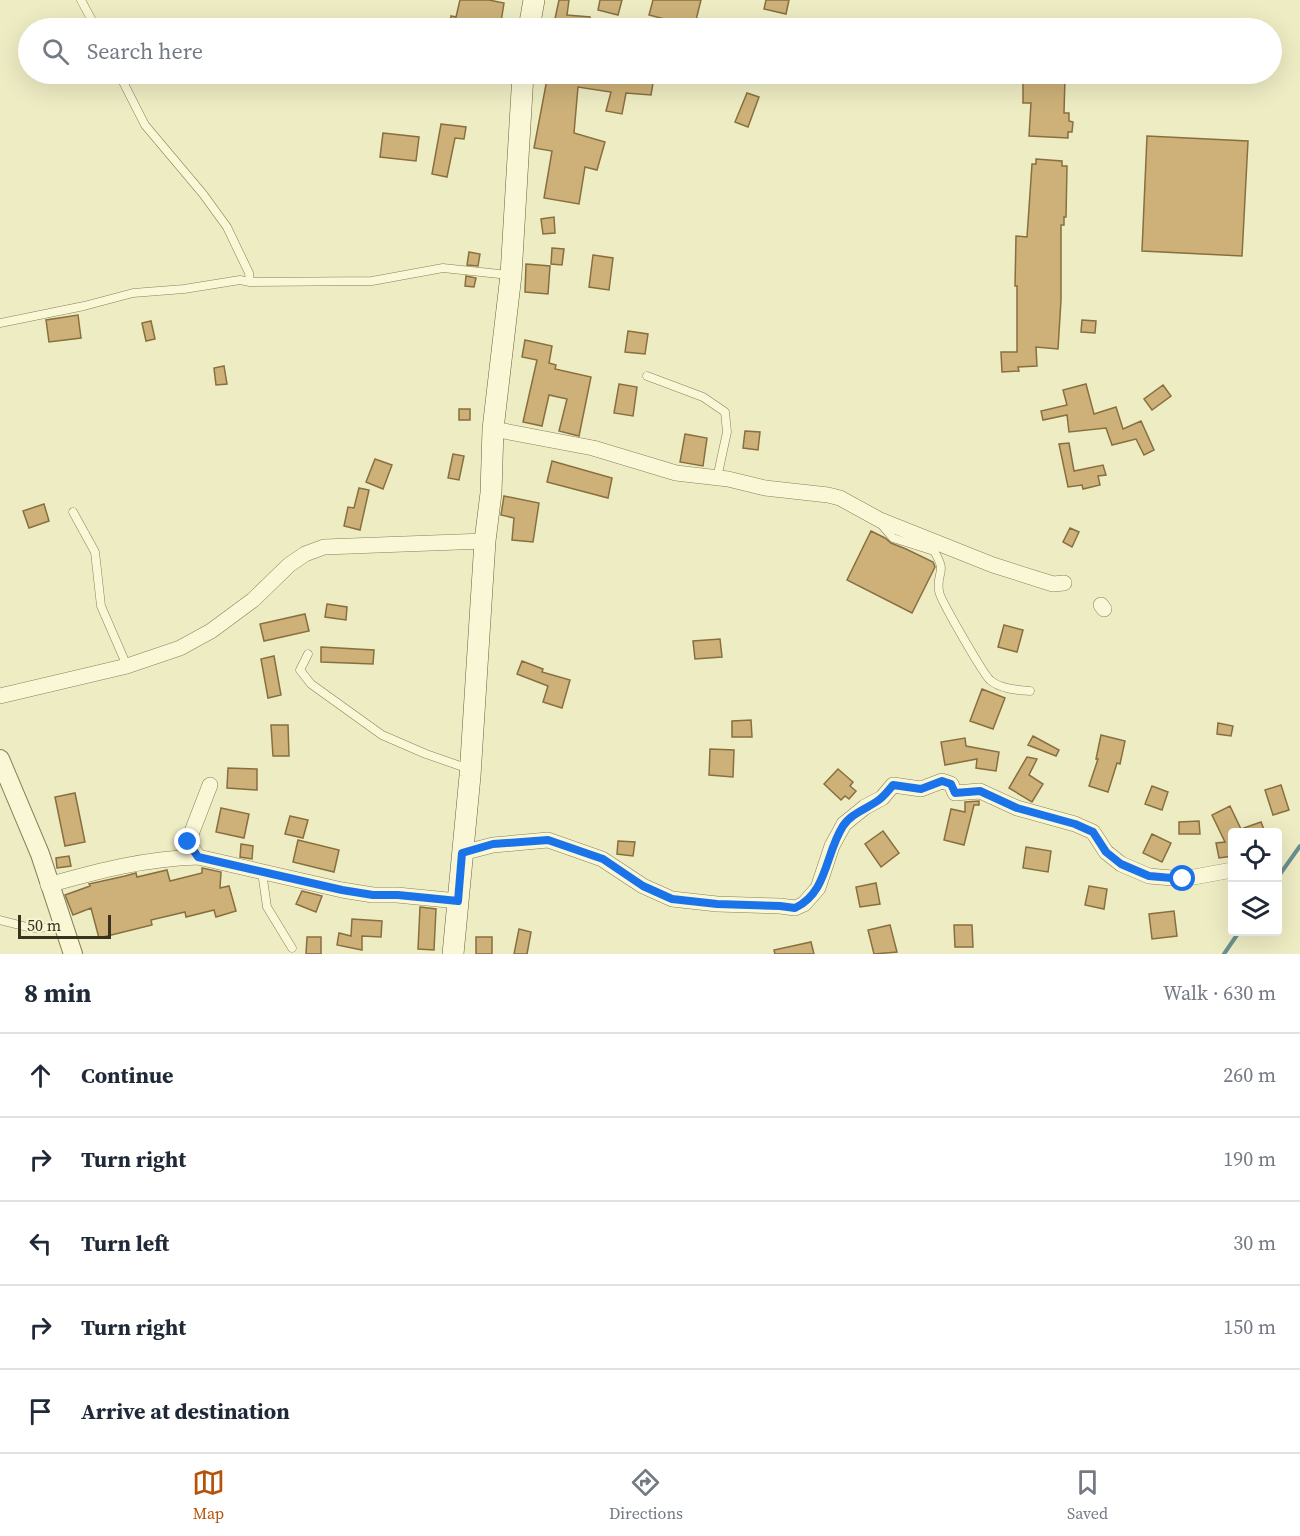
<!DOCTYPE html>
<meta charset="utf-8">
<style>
:root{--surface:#fff;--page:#f2f2f3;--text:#1f2937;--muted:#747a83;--line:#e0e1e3;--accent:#b45309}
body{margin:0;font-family:"Source Serif 4",serif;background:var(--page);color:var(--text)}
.controls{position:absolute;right:18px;bottom:18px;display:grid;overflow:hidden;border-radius:6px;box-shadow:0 6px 24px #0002}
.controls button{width:54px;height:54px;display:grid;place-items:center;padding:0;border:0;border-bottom:2px solid var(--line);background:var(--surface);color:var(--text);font:30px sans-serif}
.scale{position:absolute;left:18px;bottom:15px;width:93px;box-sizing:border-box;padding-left:6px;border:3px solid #39321e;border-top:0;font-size:16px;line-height:21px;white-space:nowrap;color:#39321e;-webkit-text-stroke:4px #f6f4d3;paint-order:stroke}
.stop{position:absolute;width:18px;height:18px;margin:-14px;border:4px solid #1a73e8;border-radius:50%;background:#fff}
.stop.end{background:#1a73e8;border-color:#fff;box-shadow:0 2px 6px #0008}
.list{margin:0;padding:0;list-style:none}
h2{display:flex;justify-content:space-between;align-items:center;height:78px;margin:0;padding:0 24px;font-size:26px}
h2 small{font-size:20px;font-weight:400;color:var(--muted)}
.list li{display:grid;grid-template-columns:39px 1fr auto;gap:18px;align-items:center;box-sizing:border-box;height:84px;padding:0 24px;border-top:2px solid var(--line)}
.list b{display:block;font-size:22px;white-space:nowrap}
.list em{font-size:20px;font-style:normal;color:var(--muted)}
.icon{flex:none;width:33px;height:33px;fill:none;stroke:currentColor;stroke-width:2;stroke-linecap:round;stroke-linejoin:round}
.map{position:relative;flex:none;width:1300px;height:954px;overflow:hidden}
.search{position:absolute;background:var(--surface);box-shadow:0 6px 24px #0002;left:18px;right:18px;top:18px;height:66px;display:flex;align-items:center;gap:15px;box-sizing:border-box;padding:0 21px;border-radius:33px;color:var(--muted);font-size:22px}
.sheet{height:498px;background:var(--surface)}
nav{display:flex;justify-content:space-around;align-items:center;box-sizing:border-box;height:84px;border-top:2px solid var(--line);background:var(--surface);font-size:16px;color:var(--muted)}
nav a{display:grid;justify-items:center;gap:3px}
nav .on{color:var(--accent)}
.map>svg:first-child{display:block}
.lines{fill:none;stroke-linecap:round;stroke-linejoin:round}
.stream{stroke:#6c8f90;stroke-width:4}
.building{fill:#cdb179;stroke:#886f3f;stroke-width:1.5}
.service-casing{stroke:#897f5a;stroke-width:9}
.minor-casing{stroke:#897f5a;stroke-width:16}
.tertiary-casing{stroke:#897f5a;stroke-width:20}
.secondary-casing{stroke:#6b5f3d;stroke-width:22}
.service{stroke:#f9f7d6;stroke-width:8}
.minor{stroke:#f9f7d6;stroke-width:15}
.tertiary{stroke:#f9f7d6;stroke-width:18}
.secondary{stroke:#f9f7d6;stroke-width:21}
.route{stroke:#1a73e8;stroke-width:8}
</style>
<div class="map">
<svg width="1300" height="954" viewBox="0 0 1300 954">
<rect width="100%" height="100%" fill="#eeecc3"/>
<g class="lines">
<!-- stream -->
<path class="stream" d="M 1278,877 L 1300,846
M 1224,954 L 1239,932"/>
</g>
<!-- building -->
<path class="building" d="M 460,0 L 489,0 L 504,3 L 500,28 L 471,28 L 450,26 L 451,16 L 456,17 Z
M 559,0 L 569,0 L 567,15 L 590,17 L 589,28 L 553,28 Z
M 600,0 L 622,0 L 618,15 L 598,10 Z
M 653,0 L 701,0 L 694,28 L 675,28 L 676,22 L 649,15 Z
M 766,0 L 789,0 L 786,14 L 764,9 Z
M 548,74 L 622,74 L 627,75 L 626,80 L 653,83 L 651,95 L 626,93 L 622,114 L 606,111 L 611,92 L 578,87 L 574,133 L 605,142 L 597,170 L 585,167 L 579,204 L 544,198 L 552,151 L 534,148 Z
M 1023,76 L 1065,78 L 1064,113 L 1069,113 L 1069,121 L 1073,122 L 1072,132 L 1068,132 L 1068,138 L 1029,136 L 1031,103 L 1023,103 Z
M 747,93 L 759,97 L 748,127 L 735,122 Z
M 441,124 L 466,127 L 464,139 L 455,138 L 447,177 L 432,174 Z
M 383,133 L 419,137 L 416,161 L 380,157 Z
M 1147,136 L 1248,141 L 1242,256 L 1142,251 Z
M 1036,159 L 1062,161 L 1062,166 L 1067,166 L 1066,217 L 1064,217 L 1064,225 L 1061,225 L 1061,300 L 1058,349 L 1036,347 L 1037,366 L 1018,367 L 1019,371 L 1002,372 L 1001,352 L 1017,352 L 1017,286 L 1015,286 L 1016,236 L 1027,237 L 1032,164 L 1036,164 Z
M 554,217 L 555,233 L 543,234 L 541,219 Z
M 552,248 L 564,249 L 562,265 L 551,264 Z
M 469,252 L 480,254 L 478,266 L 467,265 Z
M 593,255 L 613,258 L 609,290 L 589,287 Z
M 526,264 L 550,266 L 548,294 L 525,292 Z
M 466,276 L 476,278 L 474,287 L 465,286 Z
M 78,315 L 81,338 L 49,342 L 46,320 Z
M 1082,320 L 1096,321 L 1095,333 L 1081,332 Z
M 151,321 L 155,339 L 146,341 L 142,323 Z
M 628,331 L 648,334 L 645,354 L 625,352 Z
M 525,340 L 552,346 L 549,363 L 556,365 L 555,369 L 591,377 L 579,436 L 559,431 L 567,399 L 549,395 L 542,426 L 523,422 L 537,360 L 522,357 Z
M 224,366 L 227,384 L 216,385 L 214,368 Z
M 619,384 L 637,387 L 633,416 L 614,413 Z
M 1086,384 L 1094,414 L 1116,407 L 1123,429 L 1141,421 L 1154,450 L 1144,455 L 1136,439 L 1112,445 L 1106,428 L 1069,432 L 1067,415 L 1043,420 L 1041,411 L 1067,405 L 1063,390 Z
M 1163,385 L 1171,396 L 1152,410 L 1144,399 Z
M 459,409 L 470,409 L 470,420 L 459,420 Z
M 745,431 L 760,432 L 758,450 L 743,448 Z
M 685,434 L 707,438 L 703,466 L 680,462 Z
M 1069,443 L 1074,471 L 1103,465 L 1106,475 L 1098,476 L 1100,485 L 1083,489 L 1082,485 L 1068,487 L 1059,444 Z
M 453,454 L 464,456 L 459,480 L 448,478 Z
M 375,459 L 392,465 L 383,489 L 366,482 Z
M 552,461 L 612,478 L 608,498 L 547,482 Z
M 359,488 L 369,490 L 360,530 L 344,526 L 348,507 L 354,508 Z
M 504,496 L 539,503 L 533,542 L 512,540 L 514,518 L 501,515 Z
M 44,504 L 49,521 L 29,528 L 23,511 Z
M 1070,528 L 1079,532 L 1072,547 L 1063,542 Z
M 871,531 L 885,538 L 891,543 L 906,549 L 933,562 L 935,567 L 912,613 L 847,580 Z
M 327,604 L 347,607 L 346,620 L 325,617 Z
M 305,614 L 309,631 L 264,641 L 260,624 Z
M 1004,625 L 1023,630 L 1017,652 L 998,647 Z
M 720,639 L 722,657 L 695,659 L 693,641 Z
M 321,647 L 374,650 L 373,664 L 321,662 Z
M 274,656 L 281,695 L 268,698 L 261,659 Z
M 522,661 L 543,669 L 542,672 L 570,680 L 562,708 L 543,702 L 548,686 L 517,674 Z
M 982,689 L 1005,698 L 993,729 L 970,721 Z
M 751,720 L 752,737 L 732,737 L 732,721 Z
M 1218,723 L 1233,726 L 1231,736 L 1217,734 Z
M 271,725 L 288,725 L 289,756 L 273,756 Z
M 1101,735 L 1125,741 L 1120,764 L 1117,763 L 1108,792 L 1089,786 L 1098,759 L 1096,759 Z
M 1033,736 L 1059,750 L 1056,756 L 1028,745 Z
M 965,738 L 966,746 L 999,752 L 996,771 L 976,768 L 977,759 L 945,765 L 941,742 Z
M 710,749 L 734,750 L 733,777 L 709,775 Z
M 1027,757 L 1037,759 L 1029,775 L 1043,784 L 1032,802 L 1009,788 Z
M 228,768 L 257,769 L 257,790 L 227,788 Z
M 838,769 L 853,782 L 850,786 L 856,791 L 849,799 L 845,796 L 841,800 L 824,784 Z
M 1281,785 L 1289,810 L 1273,815 L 1265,790 Z
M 1152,786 L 1168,792 L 1162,810 L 1145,804 Z
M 75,793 L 85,842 L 65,846 L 55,797 Z
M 979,801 L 979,805 L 974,805 L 964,845 L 944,840 L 951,809 L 965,812 L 965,802 Z
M 1230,806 L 1241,829 L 1261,822 L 1265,832 L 1233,832 L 1233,856 L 1219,858 L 1216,843 L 1225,842 L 1212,815 Z
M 221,808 L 249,814 L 244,838 L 216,832 Z
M 290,816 L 308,820 L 303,838 L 285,834 Z
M 1199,821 L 1200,834 L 1179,834 L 1179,822 Z
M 883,831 L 899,853 L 881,867 L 865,844 Z
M 1152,834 L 1171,843 L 1162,862 L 1143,853 Z
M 298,840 L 339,850 L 334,872 L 293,862 Z
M 618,841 L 635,842 L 633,856 L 617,854 Z
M 241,844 L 253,846 L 252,859 L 240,857 Z
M 1026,847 L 1051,851 L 1048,872 L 1023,868 Z
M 69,856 L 71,866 L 57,868 L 56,858 Z
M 202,868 L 221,872 L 220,888 L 229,886 L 236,911 L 216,917 L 214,910 L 186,917 L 185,912 L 151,920 L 152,925 L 99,938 L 91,908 L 73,915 L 65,895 L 90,886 L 89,884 L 125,876 L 136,873 L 137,877 L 167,870 L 170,881 L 202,873 Z
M 876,883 L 880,904 L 860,907 L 856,887 Z
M 1089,886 L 1107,889 L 1104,909 L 1085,905 Z
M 302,891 L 322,896 L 316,912 L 296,904 Z
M 420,907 L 436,909 L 434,950 L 418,949 Z
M 1174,911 L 1177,936 L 1152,939 L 1149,914 Z
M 352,919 L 382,921 L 381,937 L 362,936 L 362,950 L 337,945 L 339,933 L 351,936 Z
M 890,925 L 897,952 L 874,954 L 868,930 Z
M 954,925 L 972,925 L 973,947 L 955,947 Z
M 519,929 L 531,932 L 527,954 L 514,954 Z
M 307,937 L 321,937 L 321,954 L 306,954 Z
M 476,937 L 492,937 L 492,954 L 476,954 Z
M 811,942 L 814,954 L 775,954 L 774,950 Z"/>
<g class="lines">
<!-- service casing -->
<g class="service-casing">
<path id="service" d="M 81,0 L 96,28
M 119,74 L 145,125 L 203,194 L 227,227 L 249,273 L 250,282 L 372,281 L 443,268 L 509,275
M 0,323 L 84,306 L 133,293 L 184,289 L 240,280 L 250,282
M 647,376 L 703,397 L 725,412 L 727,432 L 717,478
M 73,512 L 95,552 L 101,606 L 127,666
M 881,524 L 893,538 L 934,551 C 948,574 936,571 939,591 C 939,598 984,675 990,680 C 1000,689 1018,690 1030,691
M 308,654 L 300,670 L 311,684 L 382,735 L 426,754 L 469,769
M 262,872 L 267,907 L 292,948
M 0,920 L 31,928 L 63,927"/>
</g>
<!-- minor casing -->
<g class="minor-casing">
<path id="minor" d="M 493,429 L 593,448 L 676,473 L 728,479 L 765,488 L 828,495 L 840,498 L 880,520 L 993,565 L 1053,584 L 1064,583
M 1101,605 L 1104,609
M 0,696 L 127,666 L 180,648 L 211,631 L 253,600 L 289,565 L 305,554 L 324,547 L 485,541
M 210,785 L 188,842 L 198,857 L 342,890 L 373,895 L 397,895 L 458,901
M 462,853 L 493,845 L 548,840 L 602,859 L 643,886 L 672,899 L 717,904 L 780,906 L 795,908 L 804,904 L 818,888 L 832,846 L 844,824 L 865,807 L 882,798 L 893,785 L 921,789 L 942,781 L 951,784 L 955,793 L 980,791 L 1017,808 L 1075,824 L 1093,832 L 1106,852 L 1121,864 L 1149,876 L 1183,879 L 1232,870
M 48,885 C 102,870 143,859 198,857"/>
</g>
<!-- tertiary casing -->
<g class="tertiary-casing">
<path id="tertiary" d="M 0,759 L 40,854 L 73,954"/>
</g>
<!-- secondary casing -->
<g class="secondary-casing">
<path id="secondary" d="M 529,28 L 534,0
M 453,954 L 470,776 L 485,541 L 491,493 L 493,429 L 511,275 L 523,74"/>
</g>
<!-- service -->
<use href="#service" class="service"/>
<!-- minor -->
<use href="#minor" class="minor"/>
<!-- tertiary -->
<use href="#tertiary" class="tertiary"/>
<!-- secondary -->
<use href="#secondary" class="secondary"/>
</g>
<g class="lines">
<!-- route -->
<path class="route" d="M 188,842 L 198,857 L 342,890 L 373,895 L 398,895 L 458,901 L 462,853 L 493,844 L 548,840 L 603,859 L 643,886 L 672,899 L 717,904 L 780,906 L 795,908 C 828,892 825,854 843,826 C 851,813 869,808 880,799 C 885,795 889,790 893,785 L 921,789 L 942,781 L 951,784 L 955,793 L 980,791 L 1017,808 L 1075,824 L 1093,832 L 1106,852 L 1121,864 L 1149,876 L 1183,879"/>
</g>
</svg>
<div class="controls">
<button><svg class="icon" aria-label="locate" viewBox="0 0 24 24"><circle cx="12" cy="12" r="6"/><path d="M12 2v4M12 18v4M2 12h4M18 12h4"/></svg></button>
<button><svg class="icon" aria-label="layers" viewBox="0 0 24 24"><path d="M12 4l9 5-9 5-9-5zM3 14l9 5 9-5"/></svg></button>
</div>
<div class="scale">50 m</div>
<div class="stop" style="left:1183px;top:879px"></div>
<div class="stop end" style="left:188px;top:842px"></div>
<div class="search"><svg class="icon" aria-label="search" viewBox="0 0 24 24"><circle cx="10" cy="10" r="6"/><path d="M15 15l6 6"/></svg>Search here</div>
</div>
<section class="sheet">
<h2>8 min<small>Walk · 630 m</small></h2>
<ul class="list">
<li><svg class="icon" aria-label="ahead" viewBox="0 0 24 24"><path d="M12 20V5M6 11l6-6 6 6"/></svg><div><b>Continue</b></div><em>260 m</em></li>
<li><svg class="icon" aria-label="right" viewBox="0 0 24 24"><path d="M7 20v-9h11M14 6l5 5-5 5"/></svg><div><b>Turn right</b></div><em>190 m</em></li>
<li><svg class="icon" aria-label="left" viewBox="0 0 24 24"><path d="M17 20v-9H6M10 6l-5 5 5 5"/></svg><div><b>Turn left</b></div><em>30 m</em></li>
<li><svg class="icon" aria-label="right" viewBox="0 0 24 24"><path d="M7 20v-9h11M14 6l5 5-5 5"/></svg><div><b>Turn right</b></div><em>150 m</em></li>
<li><svg class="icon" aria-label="arrive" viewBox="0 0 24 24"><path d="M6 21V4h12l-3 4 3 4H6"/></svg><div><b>Arrive at destination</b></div></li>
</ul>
</section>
<nav>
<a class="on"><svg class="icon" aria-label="map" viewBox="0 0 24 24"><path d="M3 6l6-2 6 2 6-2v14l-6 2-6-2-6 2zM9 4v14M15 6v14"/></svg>Map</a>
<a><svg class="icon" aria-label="directions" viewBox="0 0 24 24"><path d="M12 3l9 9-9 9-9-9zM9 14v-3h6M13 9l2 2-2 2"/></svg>Directions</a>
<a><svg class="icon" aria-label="saved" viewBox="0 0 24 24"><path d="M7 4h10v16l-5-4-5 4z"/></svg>Saved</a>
</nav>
